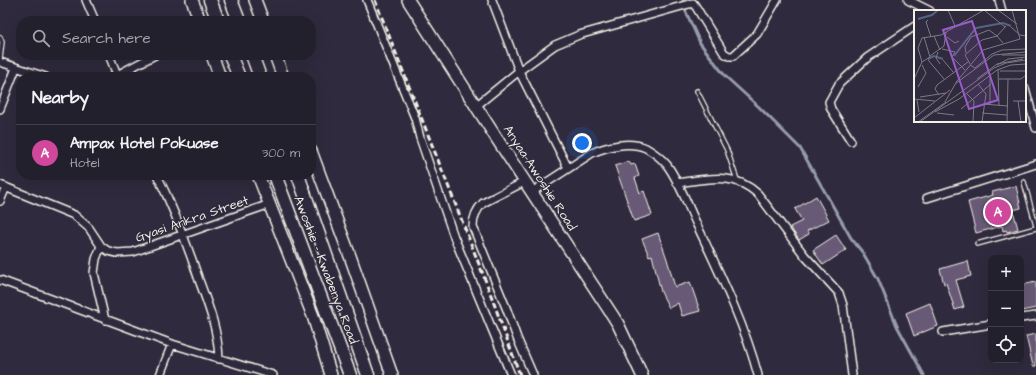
<!DOCTYPE html>
<meta charset="utf-8">
<style>
:root{--surface:#23202e;--page:#2b2836;--text:#f1f3f6;--muted:#a3a3aa;--line:#403e4a;--accent:#ffd166}
body{margin:0;font-family:"Architects Daughter",sans-serif;background:var(--page);color:var(--text)}
.controls{position:absolute;right:12px;bottom:12px;display:grid;overflow:hidden;border-radius:8px;box-shadow:0 4px 16px #0002}
.controls button{width:36px;height:36px;display:grid;place-items:center;padding:0;border:0;border-bottom:1px solid var(--line);background:var(--surface);color:var(--text);font:20px sans-serif}
.you{position:absolute;left:582px;top:143px;width:14px;height:14px;margin:-10px;border:3px solid #fff;border-radius:50%;background:#1a73e8;box-shadow:0 0 0 6px #1a73e833}
.badge{display:grid;place-items:center;width:26px;height:26px;border-radius:50%;background:var(--accent);color:#fff;font-size:13px;font-weight:700}
.pin{position:absolute;translate:-50% -50%;border:2px solid #fff;box-shadow:0 1px 4px #0006}
.list{margin:0;padding:0;list-style:none}
h2{display:flex;justify-content:space-between;align-items:center;height:52px;margin:0;padding:0 16px;font-size:17px}
h2 small{font-size:13px;font-weight:400;color:var(--muted)}
.list li{display:grid;grid-template-columns:26px 1fr auto;gap:12px;align-items:center;box-sizing:border-box;height:56px;padding:0 16px;border-top:1px solid var(--line)}
.list b{display:block;font-size:15px;white-space:nowrap}
.list p{margin:0;font-size:13px;white-space:nowrap;color:var(--muted)}
.list em{font-size:13px;font-style:normal;color:var(--muted)}
.icon{flex:none;width:22px;height:22px;fill:none;stroke:currentColor;stroke-width:2;stroke-linecap:round;stroke-linejoin:round}
.map{position:relative;flex:none;width:1036px;height:375px;overflow:hidden}
.search{position:absolute;background:var(--surface);box-shadow:0 4px 16px #0002;left:16px;top:16px;width:300px;height:44px;display:flex;align-items:center;gap:10px;box-sizing:border-box;padding:0 14px;border-radius:16px;color:var(--muted);font-size:15px}
.panel{position:absolute;background:var(--surface);box-shadow:0 4px 16px #0002;left:16px;top:72px;width:300px;height:108px;border-radius:16px}
.map>svg:first-child{display:block}
.lines{fill:none;stroke-linecap:round;stroke-linejoin:round}
.stream{stroke:#969caa;stroke-width:3}
.building{fill:#685a76;stroke:#f4f1e8}
.lane-casing{stroke:#f4f1e8;stroke-width:6}
.street-casing{stroke:#f4f1e8;stroke-width:10}
.secondary-casing{stroke:#f4f1e8;stroke-width:14}
.primary-casing{stroke:#f4f1e8;stroke-width:15}
.lane{stroke:#2f2a3d;stroke-width:3.5}
.street{stroke:#2f2a3d;stroke-width:7}
.secondary{stroke:#2f2a3d;stroke-width:11}
.primary{stroke:#2f2a3d;stroke-width:12}
.rail{stroke:#f4f1e8;stroke-width:3;stroke-dasharray:6 3;stroke-linecap:butt}
.labels{text-anchor:middle;dominant-baseline:central;stroke-width:3;stroke-linejoin:round;paint-order:stroke}
.street-label{font-size:13px;fill:#f4f1e8;stroke:#2f2a3d}
.inset-river{fill:none;stroke:#576380;stroke-width:2}
.inset-road{fill:none;stroke:#7e7a81;stroke-width:1}
.view{fill:#995dc9;fill-opacity:0.15;stroke:#995dc9;stroke-width:2}
.inset-edge{fill:none;stroke:#f4f1e8;stroke-width:2}
</style>
<div class="map">
<svg width="1036" height="375" viewBox="0 0 1036 375">
<rect width="100%" height="100%" fill="#2f2a3d"/>
<filter id="ink" filterUnits="userSpaceOnUse"><feTurbulence type="fractalNoise" baseFrequency=".025" numOctaves="2"/><feDisplacementMap in="SourceGraphic" scale="8" xChannelSelector="R" yChannelSelector="G"/><feConvolveMatrix kernelMatrix="1 2 1 2 8 2 1 2 1" color-interpolation-filters="sRGB"/></filter>
<g filter="url(#ink)">
<g class="lines">
<!-- stream -->
<path class="stream" d="M 683,0 L 686,12 L 700,43 L 725,76 L 759,107 L 800,148 L 851,238 L 863,253 L 878,279 L 897,326 L 924,375"/>
</g>
<!-- building -->
<path class="building" d="M 629,161 L 631,165 L 635,164 L 639,176 L 635,178 L 640,193 L 644,191 L 652,215 L 634,221 L 615,166 Z
M 1016,186 L 1021,208 L 1013,210 L 1018,229 L 1007,232 L 1006,230 L 1003,231 L 1002,226 L 976,233 L 968,202 L 993,195 L 992,192 Z
M 816,196 L 829,220 L 807,231 L 809,234 L 799,240 L 790,227 L 802,221 L 795,209 Z
M 658,233 L 667,259 L 675,287 L 690,282 L 700,311 L 682,316 L 678,303 L 669,308 L 661,292 L 652,255 L 649,256 L 642,239 Z
M 836,235 L 846,250 L 823,265 L 813,250 Z
M 968,261 L 971,276 L 956,280 L 964,307 L 955,310 L 946,283 L 944,284 L 940,269 Z
M 1036,282 L 1036,308 L 1021,311 L 1021,285 Z
M 930,303 L 938,326 L 914,336 L 906,313 Z
M 1036,334 L 1036,366 L 1033,366 L 1026,336 Z"/>
<g class="lines">
<!-- lane casing -->
<g class="lane-casing">
<path id="lane" d="M 0,37 L 2,42 L 0,59
M 697,91 L 727,150 L 737,180
M 1024,182 L 1036,226
M 977,244 L 1036,228"/>
</g>
<!-- street casing -->
<g class="street-casing">
<path id="street" d="M 86,0 L 95,21
M 367,0 L 415,118 L 420,138 L 454,237 L 511,375
M 492,0 L 519,71 L 568,168
M 908,0 L 930,11
M 999,0 L 1002,11
M 109,55 L 118,77
M 0,62 L 46,77
M 112,77 L 117,75 L 155,55
M 1025,88 L 1036,128
M 476,106 L 519,71 L 555,45 L 579,35 L 689,4 L 693,3 L 696,7 L 724,53 L 729,56 L 733,56 L 757,34 L 777,0
M 0,109 L 16,68
M 851,141 L 831,109 L 829,102 L 839,84 L 867,58 L 915,26
M 157,175 C 174,209 187,244 199,280 C 209,307 218,330 219,359
M 524,182 L 483,203 C 476,210 473,217 473,227 L 507,310 L 517,338 L 533,375
M 677,183 C 708,179 733,171 758,194 L 805,256 L 839,293 L 843,305 L 852,375
M 0,185 L 74,215 L 89,228 L 101,246 L 108,251 L 117,253 L 133,252 L 270,204
M 532,192 L 592,153 C 607,146 630,141 646,148 C 653,152 662,159 667,165 C 680,183 688,206 697,225 C 720,274 744,323 758,375
M 927,198 L 1036,164
M 0,201 L 6,187
M 101,246 L 96,259 L 94,273 L 105,320
M 0,280 L 172,344 L 273,375
M 1021,318 L 1036,316
M 943,332 L 991,324
M 160,375 L 172,344"/>
</g>
<!-- secondary casing -->
<g class="secondary-casing">
<path id="secondary" d="M 192,0 L 200,21
M 255,0 L 263,21
M 408,0 L 497,139 L 611,313 L 618,324 L 642,375
M 212,55 L 220,77
M 275,55 L 283,77
M 311,151 L 350,256 L 392,375
M 258,175 L 313,316 L 331,375"/>
</g>
<!-- primary casing -->
<g class="primary-casing">
<path id="primary" d="M 210,0 L 218,21
M 231,0 L 239,21
M 230,55 L 239,77
M 252,55 L 260,77
M 275,175 L 350,375
M 298,175 L 368,375"/>
</g>
<!-- lane -->
<use href="#lane" class="lane"/>
<!-- street -->
<use href="#street" class="street"/>
<!-- secondary -->
<use href="#secondary" class="secondary"/>
<!-- primary -->
<use href="#primary" class="primary"/>
<!-- rail -->
<path class="rail" d="M 375,0 L 488,287 L 520,375"/>
</g>
</g>
<g class="labels">
<!-- street labels -->
<g class="street-label">
<text transform="translate(540 178) rotate(57)">Anyaa-Awoshie Road</text>
<text transform="translate(192 219) rotate(-19)">Gyasi Ankra Street</text>
<text transform="translate(326 270) rotate(69)">Awoshie - Kwabenya Road</text>
</g>
</g>
<!-- overview -->
<g transform="translate(914 10)">
<rect width="112" height="112" fill="#2f2a3d"/>
<path class="inset-river" d="M 4,9 L 18,5 L 24,0M 40,46 L 62,18 L 89,13 L 97,16M 14,49 L 20,46 L 29,49"/>
<path class="inset-road" d="M 34,0 L 41,16M 70,0 L 91,17M 84,0 L 103,14M 14,10 L 12,12 L 17,27M 97,17 L 106,25 L 112,26M 20,26 L 26,40M 33,27 L 41,33 L 45,31M 28,39 L 41,42 L 38,47 L 51,60M 24,42 L 22,48 L 26,54M 52,43 L 51,37 L 57,27 L 75,20 L 83,26 L 92,16M 88,45 L 112,45M 16,46 L 30,36 L 32,22M 14,50 L 30,69M 29,50 L 40,63M 8,52 L 4,38 L 8,28 L 27,25 L 70,0M 56,54 L 51,45 L 68,30 L 83,26 L 89,33M 56,55 L 61,58 L 78,44 L 88,40 L 112,39M 83,55 L 94,49 L 112,47M 84,59 L 85,96M 86,61 L 112,61M 76,64 L 76,95M 0,69 L 8,52 L 16,47 L 10,27M 63,69 L 83,54 L 109,49M 85,69 L 107,69 L 112,65M 41,74 L 80,45 L 112,42M 64,74 L 72,84 L 68,112M 4,77 L 12,63 L 8,55M 53,84 L 60,91 L 59,112M 25,85 L 21,79 L 23,75 L 54,52M 6,87 L 32,83M 0,89 L 21,91M 3,90 L 5,102M 99,91 L 112,91M 104,91 L 107,112M 31,92 L 43,71 L 69,40 L 106,29 L 98,0M 69,94 L 94,96M 47,99 L 77,74M 21,102 L 45,89 L 83,60 L 97,55 L 112,54M 23,103 L 40,105M 68,103 L 93,105M 0,108 L 36,80M 4,112 L 32,92M 6,112 L 80,58 L 92,53 L 112,50M 93,112 L 94,69"/>
<path class="view" d="M 58,11 L 84,90 L 55,99 L 29,20 Z"/>
<rect width="112" height="112" class="inset-edge"/>
</g>
</svg>
<div class="controls">
<button>+</button>
<button>−</button>
<button><svg class="icon" aria-label="locate" viewBox="0 0 24 24"><circle cx="12" cy="12" r="6"/><path d="M12 2v4M12 18v4M2 12h4M18 12h4"/></svg></button>
</div>
<div class="you"></div>
<div class="pin badge" style="left:998px;top:212px;background:#d1479c">A</div>
<div class="search"><svg class="icon" aria-label="search" viewBox="0 0 24 24"><circle cx="10" cy="10" r="6"/><path d="M15 15l6 6"/></svg>Search here</div>
<section class="panel">
<h2>Nearby<small></small></h2>
<ul class="list">
<li><span class="badge" style="background:#d1479c">A</span><div><b>Ampax Hotel Pokuase</b><p>Hotel</p></div><em>300 m</em></li>
</ul>
</section>
</div>
